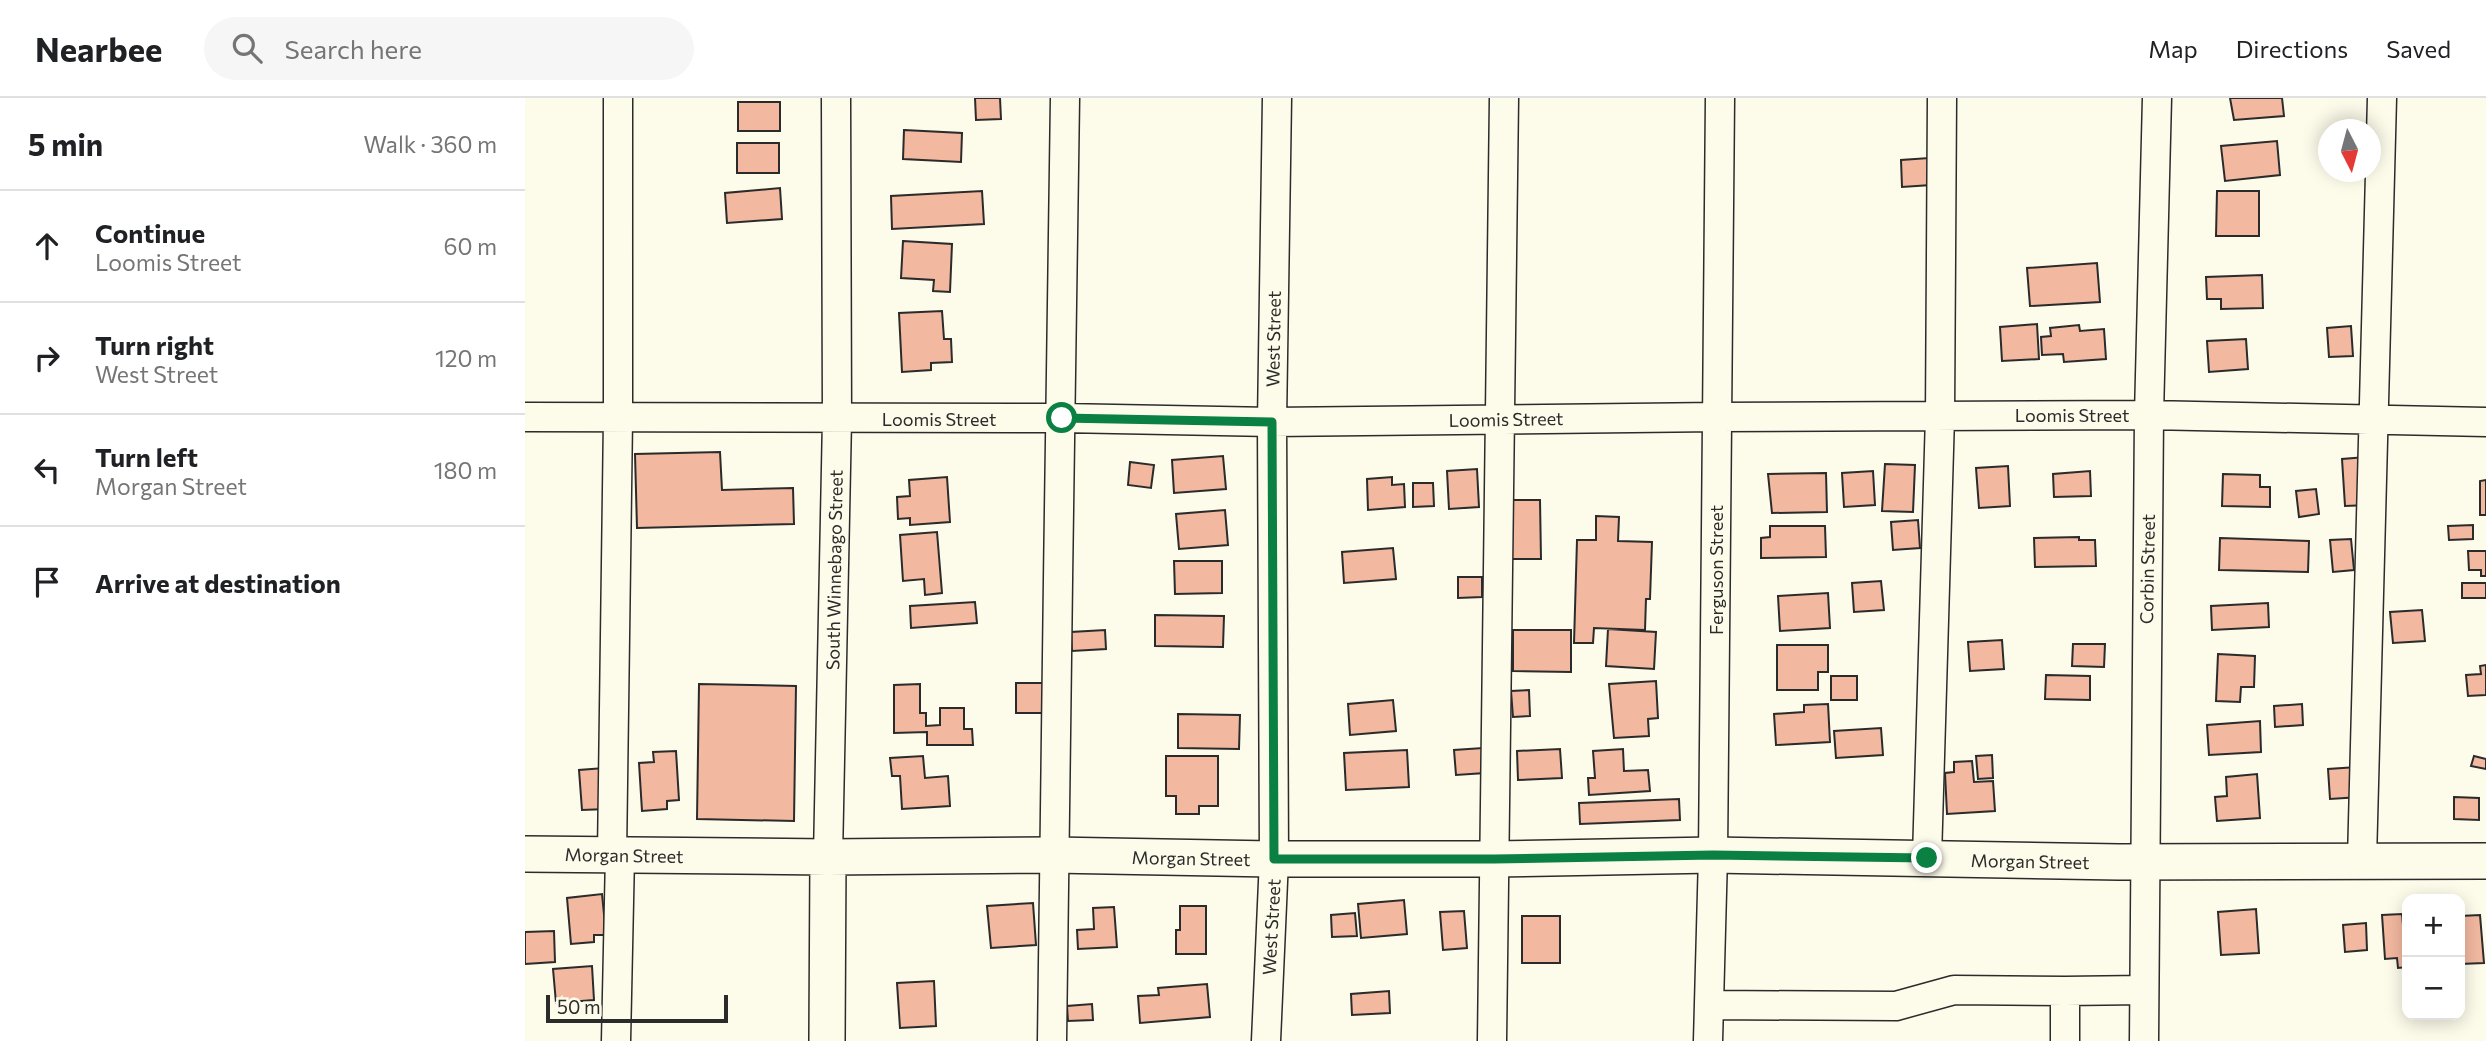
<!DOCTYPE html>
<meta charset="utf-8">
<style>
:root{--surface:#fff;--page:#f6f6f6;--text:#202124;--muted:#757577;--line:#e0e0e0}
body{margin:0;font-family:Commissioner,sans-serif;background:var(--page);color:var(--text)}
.controls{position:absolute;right:21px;bottom:21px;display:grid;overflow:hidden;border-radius:14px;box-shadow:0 4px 18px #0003}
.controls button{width:63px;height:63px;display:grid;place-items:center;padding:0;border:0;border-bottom:2px solid var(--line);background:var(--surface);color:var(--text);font:35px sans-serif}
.compass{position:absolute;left:1793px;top:21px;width:63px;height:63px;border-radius:50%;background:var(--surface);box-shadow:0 4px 18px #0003;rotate:174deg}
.scale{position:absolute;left:21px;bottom:18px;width:182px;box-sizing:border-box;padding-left:7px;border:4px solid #2b2b2b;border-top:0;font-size:19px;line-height:24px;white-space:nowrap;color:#2b2b2b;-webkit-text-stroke:5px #fdfbea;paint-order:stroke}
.stop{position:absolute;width:21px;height:21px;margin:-16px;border:5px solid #0b8043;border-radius:50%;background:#fff}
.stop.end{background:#0b8043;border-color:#fff;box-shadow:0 2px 7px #0008}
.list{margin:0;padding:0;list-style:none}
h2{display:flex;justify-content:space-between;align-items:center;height:91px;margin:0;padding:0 28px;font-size:30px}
h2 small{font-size:23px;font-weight:400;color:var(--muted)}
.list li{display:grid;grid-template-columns:46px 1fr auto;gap:21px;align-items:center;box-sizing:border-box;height:112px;padding:0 28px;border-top:2px solid var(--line)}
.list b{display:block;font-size:26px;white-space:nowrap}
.list p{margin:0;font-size:23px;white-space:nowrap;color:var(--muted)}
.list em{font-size:23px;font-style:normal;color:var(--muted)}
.icon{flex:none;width:38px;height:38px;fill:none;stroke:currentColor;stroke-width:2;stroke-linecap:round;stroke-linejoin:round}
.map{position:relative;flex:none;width:1961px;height:943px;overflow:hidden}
header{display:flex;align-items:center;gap:42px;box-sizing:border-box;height:98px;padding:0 35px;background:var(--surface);border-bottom:2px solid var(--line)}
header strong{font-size:33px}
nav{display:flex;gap:38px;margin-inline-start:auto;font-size:24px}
.search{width:490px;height:63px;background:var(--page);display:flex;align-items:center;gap:18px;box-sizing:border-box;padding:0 24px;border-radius:38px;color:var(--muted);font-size:26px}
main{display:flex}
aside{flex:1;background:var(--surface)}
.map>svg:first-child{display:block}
.building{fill:#f2b8a0;stroke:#2b2b2b;stroke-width:2}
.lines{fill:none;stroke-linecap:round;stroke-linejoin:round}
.minor-casing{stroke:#2b2b2b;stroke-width:31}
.major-casing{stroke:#2b2b2b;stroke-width:38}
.minor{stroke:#fdfbea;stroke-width:28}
.major{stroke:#fdfbea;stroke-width:35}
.route{stroke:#0b8043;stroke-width:9}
.labels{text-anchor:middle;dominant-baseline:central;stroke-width:5;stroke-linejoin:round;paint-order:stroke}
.street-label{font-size:18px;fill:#2b2b2b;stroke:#fdfbea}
</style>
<header>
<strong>Nearbee</strong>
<div class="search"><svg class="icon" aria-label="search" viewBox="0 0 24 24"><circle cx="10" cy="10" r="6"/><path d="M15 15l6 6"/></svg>Search here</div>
<nav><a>Map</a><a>Directions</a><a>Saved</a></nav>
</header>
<main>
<aside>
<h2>5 min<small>Walk · 360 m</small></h2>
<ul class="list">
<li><svg class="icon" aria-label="ahead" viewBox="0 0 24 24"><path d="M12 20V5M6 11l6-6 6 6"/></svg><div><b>Continue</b><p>Loomis Street</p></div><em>60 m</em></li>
<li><svg class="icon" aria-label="right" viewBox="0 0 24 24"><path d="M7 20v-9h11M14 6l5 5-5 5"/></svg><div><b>Turn right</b><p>West Street</p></div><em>120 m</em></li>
<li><svg class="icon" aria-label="left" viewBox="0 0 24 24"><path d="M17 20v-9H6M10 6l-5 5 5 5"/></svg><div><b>Turn left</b><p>Morgan Street</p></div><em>180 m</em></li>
<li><svg class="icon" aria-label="arrive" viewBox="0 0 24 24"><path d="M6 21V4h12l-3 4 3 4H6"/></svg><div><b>Arrive at destination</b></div></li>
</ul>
</aside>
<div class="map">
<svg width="1961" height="943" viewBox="0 0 1961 943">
<rect width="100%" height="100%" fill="#fdfbea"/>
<!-- building -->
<path class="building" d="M 450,0 L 475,0 L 476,21 L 451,22 Z
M 1705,0 L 1757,0 L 1759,18 L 1709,22 Z
M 213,4 L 255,4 L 255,33 L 213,33 Z
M 379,32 L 437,35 L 436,64 L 378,61 Z
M 1752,43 L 1755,77 L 1700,83 L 1696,48 Z
M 212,45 L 254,45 L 254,75 L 212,75 Z
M 1404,60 L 1406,87 L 1377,89 L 1376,62 Z
M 255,90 L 257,121 L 202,125 L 200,95 Z
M 457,93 L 459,126 L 367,131 L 366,98 Z
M 1692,93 L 1734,93 L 1734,138 L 1691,138 Z
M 378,143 L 427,146 L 425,194 L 408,193 L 409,182 L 376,180 Z
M 1572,165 L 1575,204 L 1505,208 L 1502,170 Z
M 1737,177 L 1738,210 L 1696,211 L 1696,201 L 1682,201 L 1681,179 Z
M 417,213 L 419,241 L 426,241 L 427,264 L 406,265 L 406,272 L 377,274 L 374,215 Z
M 1512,226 L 1514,261 L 1477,263 L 1475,229 Z
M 1554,227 L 1555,233 L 1579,231 L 1581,261 L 1539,264 L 1538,256 L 1517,257 L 1516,239 L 1526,238 L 1525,230 Z
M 1826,228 L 1828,258 L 1804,259 L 1802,230 Z
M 1721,241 L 1723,271 L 1684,274 L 1682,243 Z
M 195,354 L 197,392 L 268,390 L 269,426 L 112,430 L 110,356 Z
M 698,358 L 701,391 L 649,395 L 647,362 Z
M 1841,359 L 1844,407 L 1820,408 L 1817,361 Z
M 605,364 L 629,367 L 626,390 L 603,387 Z
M 1360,366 L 1390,367 L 1388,414 L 1357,413 Z
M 1483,368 L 1485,408 L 1454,410 L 1451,370 Z
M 952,371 L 954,409 L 924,411 L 922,373 Z
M 1348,373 L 1350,407 L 1319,409 L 1317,375 Z
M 1565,373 L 1566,398 L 1529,399 L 1528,376 Z
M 1301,375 L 1302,414 L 1247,415 L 1243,376 Z
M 1698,376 L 1735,377 L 1735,389 L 1745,389 L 1745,409 L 1697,408 Z
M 422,379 L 425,424 L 385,427 L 385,420 L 373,421 L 372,399 L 385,398 L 384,382 Z
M 867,379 L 867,387 L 879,386 L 880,409 L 843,412 L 842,381 Z
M 1961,382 L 1961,417 L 1955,417 L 1955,383 Z
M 888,385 L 908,385 L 909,408 L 888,409 Z
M 1791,391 L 1794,416 L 1774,419 L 1771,393 Z
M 986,402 L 1015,402 L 1016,461 L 987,461 Z
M 700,412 L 703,447 L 654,451 L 651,416 Z
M 1071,418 L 1094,419 L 1093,443 L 1127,444 L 1125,501 L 1121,501 L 1120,532 L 1069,530 L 1068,545 L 1049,545 L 1052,442 L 1071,442 Z
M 1393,422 L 1395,450 L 1368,452 L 1366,424 Z
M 1948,427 L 1948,441 L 1924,442 L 1923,428 Z
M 1245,428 L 1300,428 L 1301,459 L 1236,460 L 1236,440 L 1245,439 Z
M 412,434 L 417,495 L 400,497 L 399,481 L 378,483 L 375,437 Z
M 1554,439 L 1554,442 L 1570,442 L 1571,468 L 1510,469 L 1509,440 Z
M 1695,440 L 1784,443 L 1783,474 L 1694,472 Z
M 1826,441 L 1829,472 L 1808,474 L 1805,442 Z
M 868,450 L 871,481 L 819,485 L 817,454 Z
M 1943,453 L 1961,453 L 1961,478 L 1956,478 L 1956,472 L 1944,472 Z
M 649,463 L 697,463 L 697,495 L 650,496 Z
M 933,479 L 957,479 L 957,499 L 933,500 Z
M 1356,483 L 1359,512 L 1329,514 L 1327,485 Z
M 1937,485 L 1961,485 L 1961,500 L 1937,500 Z
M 1303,495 L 1305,530 L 1255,533 L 1253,498 Z
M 450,504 L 452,525 L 386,530 L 385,508 Z
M 1743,505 L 1744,529 L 1687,532 L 1686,508 Z
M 1897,512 L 1900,543 L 1868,545 L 1865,514 Z
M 630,517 L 699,518 L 698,549 L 630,548 Z
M 1083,531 L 1131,534 L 1129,571 L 1081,568 Z
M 580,532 L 581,551 L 547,553 L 546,534 Z
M 988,532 L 1046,532 L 1046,574 L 988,573 Z
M 1477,542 L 1479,571 L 1445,573 L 1443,544 Z
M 1548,546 L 1580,546 L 1579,569 L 1547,568 Z
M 1252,547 L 1303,547 L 1303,574 L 1293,574 L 1293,592 L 1252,592 Z
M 1693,556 L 1730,558 L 1729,589 L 1716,589 L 1715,604 L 1691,603 Z
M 1961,567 L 1961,597 L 1943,598 L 1941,577 L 1956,576 L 1955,568 Z
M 1521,577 L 1565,578 L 1565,602 L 1520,601 Z
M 1306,578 L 1332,578 L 1332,602 L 1306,602 Z
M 1131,583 L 1133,620 L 1123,621 L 1124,638 L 1089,640 L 1084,586 Z
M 491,585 L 519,585 L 518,615 L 491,615 Z
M 174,586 L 271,588 L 269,723 L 172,721 Z
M 395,586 L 395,615 L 401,615 L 401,628 L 415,627 L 415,610 L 439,610 L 439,631 L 447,631 L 448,647 L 402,647 L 402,634 L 369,635 L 369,587 Z
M 1004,592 L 1005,618 L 988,619 L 986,593 Z
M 868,602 L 871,633 L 825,637 L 823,606 Z
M 1303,606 L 1305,644 L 1251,647 L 1249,616 L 1279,614 L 1279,607 Z
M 1777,606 L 1778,627 L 1750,629 L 1749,608 Z
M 653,616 L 715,617 L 714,651 L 653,650 Z
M 1735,623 L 1736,654 L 1684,657 L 1682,627 Z
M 1356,630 L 1358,657 L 1311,660 L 1309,633 Z
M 958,650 L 960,675 L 931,677 L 929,652 Z
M 1035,651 L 1037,680 L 993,682 L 992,653 Z
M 1098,651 L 1099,673 L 1123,672 L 1125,693 L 1064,697 L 1063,680 L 1070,680 L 1068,653 Z
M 882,652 L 884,689 L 821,692 L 819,655 Z
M 151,653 L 154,702 L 142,703 L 142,711 L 117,713 L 114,665 L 129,664 L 128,654 Z
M 1467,657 L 1468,680 L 1453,681 L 1451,658 Z
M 398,658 L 400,680 L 423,678 L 425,708 L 377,711 L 375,678 L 367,678 L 365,660 Z
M 641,658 L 693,658 L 693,708 L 674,708 L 674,716 L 651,716 L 651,698 L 641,698 Z
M 1949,658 L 1961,661 L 1961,671 L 1946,668 Z
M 1447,663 L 1449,684 L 1468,683 L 1470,713 L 1422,716 L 1420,675 L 1429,674 L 1429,664 Z
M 1832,669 L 1835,699 L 1805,701 L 1803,671 Z
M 79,670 L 82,711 L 57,712 L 54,672 Z
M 1732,676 L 1735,720 L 1692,723 L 1690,699 L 1702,698 L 1701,679 Z
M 1929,699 L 1954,700 L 1954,722 L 1929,721 Z
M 1154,701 L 1155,722 L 1055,726 L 1054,705 Z
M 77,796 L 81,837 L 69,837 L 69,844 L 46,846 L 42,800 Z
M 879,802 L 882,836 L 836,840 L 833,806 Z
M 508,805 L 511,847 L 466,850 L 462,808 Z
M 655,808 L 681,808 L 681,856 L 651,856 L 651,832 L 655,832 Z
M 589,809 L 592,849 L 553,851 L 552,832 L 569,831 L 568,810 Z
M 1731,811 L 1734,855 L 1696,857 L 1693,814 Z
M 939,813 L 942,850 L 918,852 L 915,814 Z
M 830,815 L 832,838 L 807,839 L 806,817 Z
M 1877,816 L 1878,827 L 1882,827 L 1882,869 L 1873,870 L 1872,860 L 1860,861 L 1857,817 Z
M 1955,817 L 1959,865 L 1935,866 L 1935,818 Z
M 997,818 L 1035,818 L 1035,865 L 997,865 Z
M 1841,825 L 1842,852 L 1820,854 L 1818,827 Z
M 29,833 L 30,864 L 0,866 L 0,834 Z
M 67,868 L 69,902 L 31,905 L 28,871 Z
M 409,883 L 411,928 L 375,930 L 372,885 Z
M 682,886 L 685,919 L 615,925 L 613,898 L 634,897 L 633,890 Z
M 864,893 L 865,915 L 827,917 L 826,896 Z
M 567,906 L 568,922 L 543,923 L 542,908 Z"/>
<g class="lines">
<!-- minor casing -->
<g class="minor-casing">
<path id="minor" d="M 0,319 L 537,320 L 747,324 L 1192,319 L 1624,317 L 1961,324
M 87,757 L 93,320 L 93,0
M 303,759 L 312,321 L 311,0
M 1402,760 L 1415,318 L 1417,0
M 1837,762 L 1857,0
M 1540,893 L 1619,892
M 1184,907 L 1371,908 L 1429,892 L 1540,893 L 1540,943
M 91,943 L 95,757
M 527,943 C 529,629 537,314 540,0
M 741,943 L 749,761 L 747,324 L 752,0
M 967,943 L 979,0
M 1183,943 L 1188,757 L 1195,0
M 1619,943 L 1624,317 L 1632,0"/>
</g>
<!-- major casing -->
<g class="major-casing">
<path id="major" d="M 0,756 L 303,759 L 528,757 L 749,761 L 969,761 L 1188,757 L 1594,764 L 1961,763
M 302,943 L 303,759"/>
</g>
<!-- minor -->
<use href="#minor" class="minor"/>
<!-- major -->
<use href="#major" class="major"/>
</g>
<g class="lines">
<!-- route -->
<path class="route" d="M 537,320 L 747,324 L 749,761 L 969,761 L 1188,757 L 1402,760"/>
</g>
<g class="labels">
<!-- street labels -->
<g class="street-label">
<text transform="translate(748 241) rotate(-89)">West Street</text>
<text x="1547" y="317">Loomis Street</text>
<text x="414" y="321">Loomis Street</text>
<text transform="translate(981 321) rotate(-1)">Loomis Street</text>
<text transform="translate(1622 471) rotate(-89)">Corbin Street</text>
<text transform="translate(309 472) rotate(-89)">South Winnebago Street</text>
<text transform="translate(1191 472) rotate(-90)">Ferguson Street</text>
<text transform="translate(99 757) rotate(1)">Morgan Street</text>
<text transform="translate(666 760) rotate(1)">Morgan Street</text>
<text transform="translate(1505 763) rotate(1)">Morgan Street</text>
<text transform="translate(746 829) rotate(-87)">West Street</text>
</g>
</g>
</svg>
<div class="controls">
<button>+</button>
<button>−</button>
</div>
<svg class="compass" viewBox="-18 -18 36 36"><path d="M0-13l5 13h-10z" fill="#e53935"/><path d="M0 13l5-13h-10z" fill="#757577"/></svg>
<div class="scale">50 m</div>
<div class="stop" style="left:537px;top:320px"></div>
<div class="stop end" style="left:1402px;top:760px"></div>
</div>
</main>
